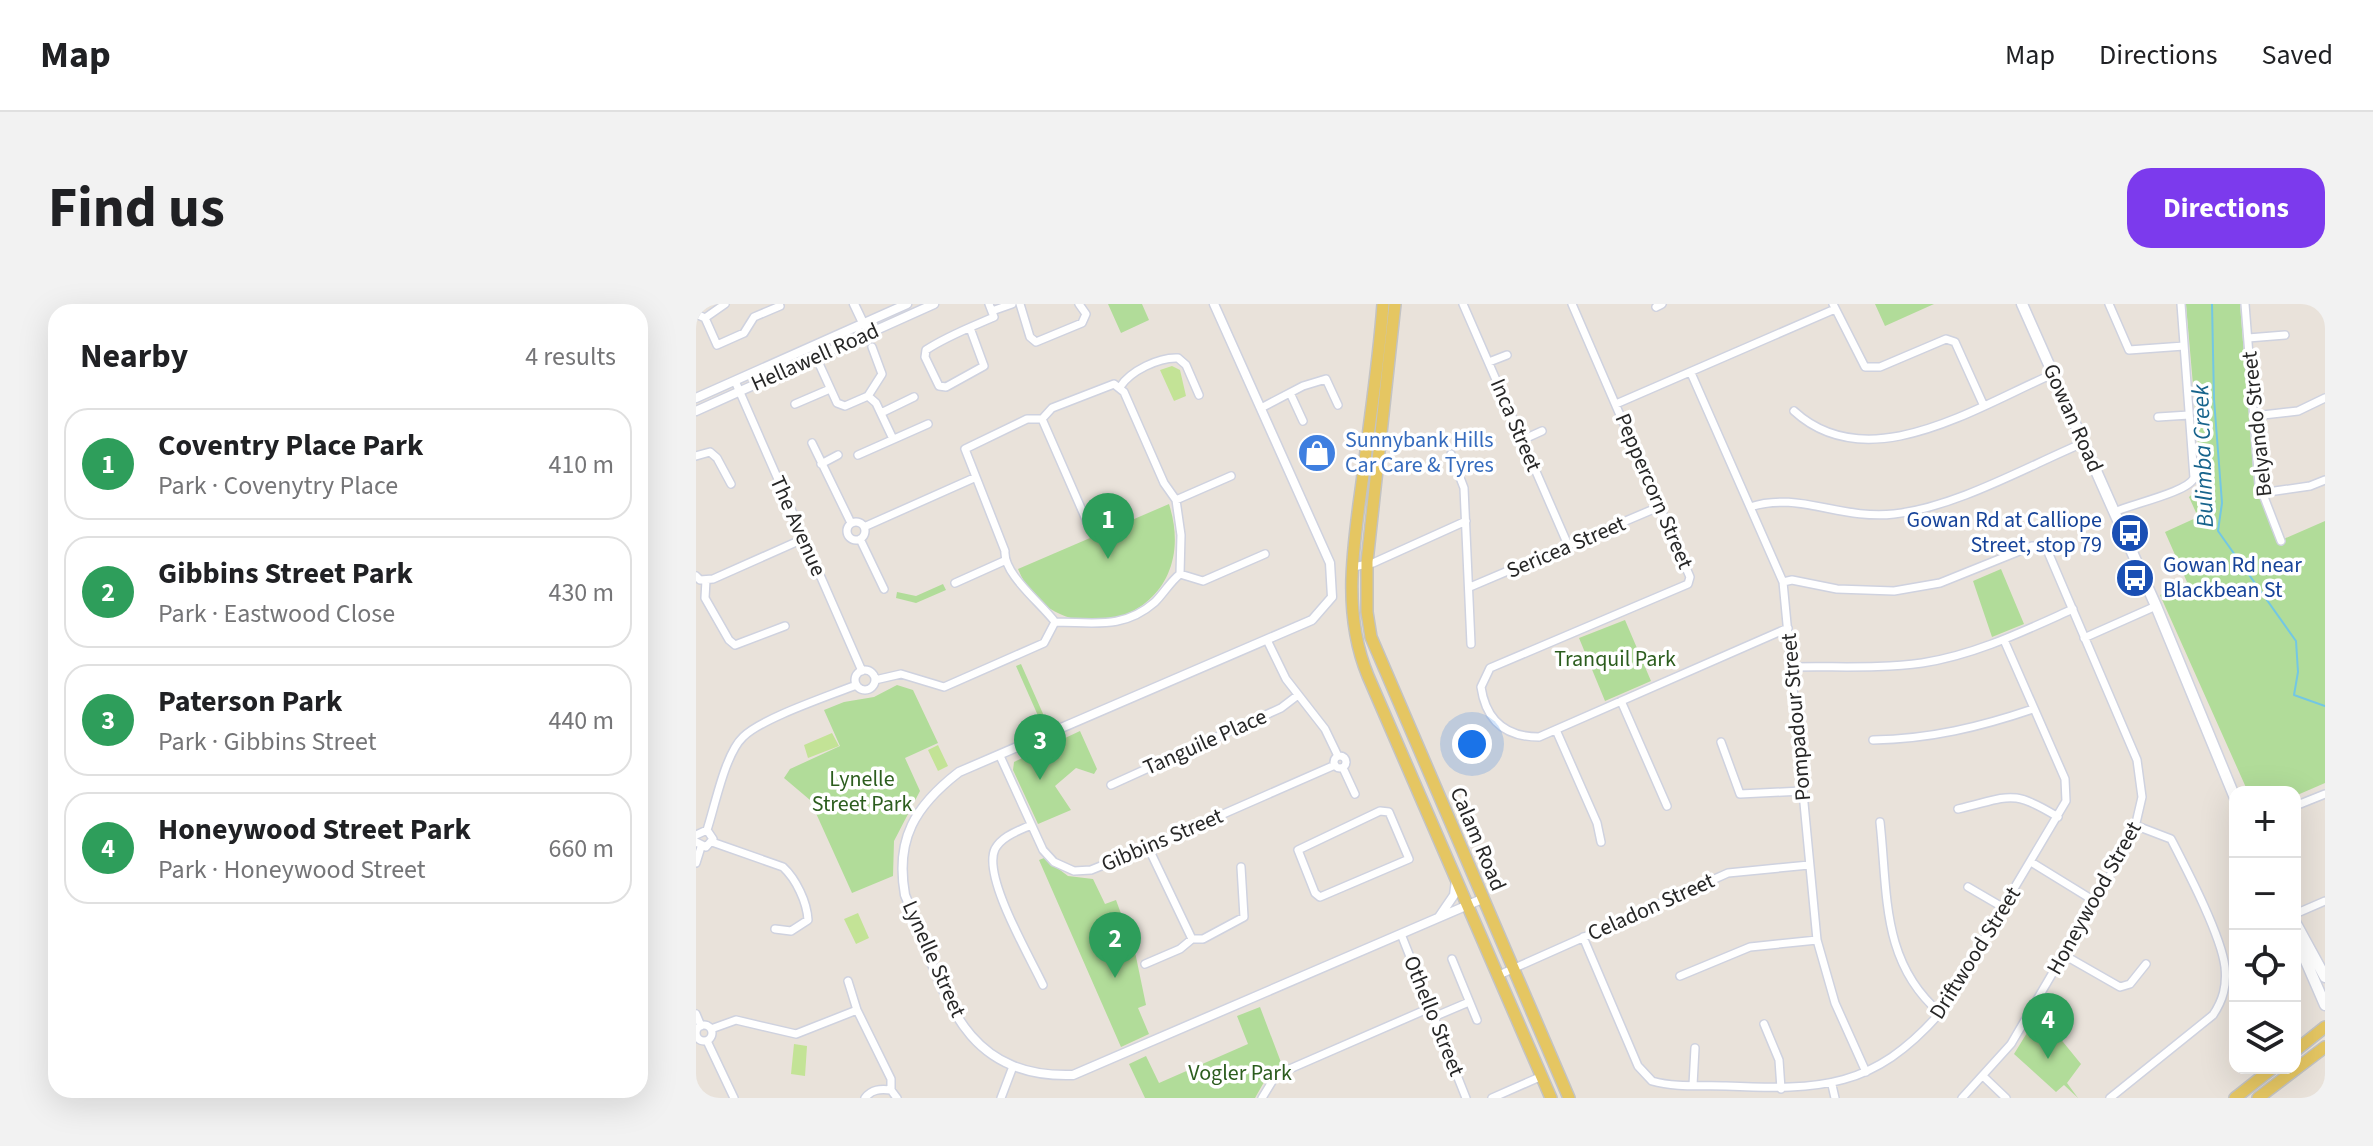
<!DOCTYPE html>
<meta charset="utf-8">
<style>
:root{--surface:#fff;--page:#f2f2f2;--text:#202124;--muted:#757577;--line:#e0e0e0;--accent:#7c3aed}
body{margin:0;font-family:"Source Sans 3",sans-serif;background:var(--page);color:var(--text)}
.controls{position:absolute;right:24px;bottom:24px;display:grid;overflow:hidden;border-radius:16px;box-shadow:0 8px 32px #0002}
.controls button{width:72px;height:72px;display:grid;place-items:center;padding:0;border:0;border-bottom:2px solid var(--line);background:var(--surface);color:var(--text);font:40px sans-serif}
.you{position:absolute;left:776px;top:440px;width:28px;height:28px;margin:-20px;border:6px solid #fff;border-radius:50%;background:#1a73e8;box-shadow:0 0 0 12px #1a73e833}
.badge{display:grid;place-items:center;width:52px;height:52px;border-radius:50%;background:var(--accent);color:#fff;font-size:26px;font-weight:700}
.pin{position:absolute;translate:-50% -66px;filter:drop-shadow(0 2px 4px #0008)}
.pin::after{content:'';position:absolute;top:42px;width:28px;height:24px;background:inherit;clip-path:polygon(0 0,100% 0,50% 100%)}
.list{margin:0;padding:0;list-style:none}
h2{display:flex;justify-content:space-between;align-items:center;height:104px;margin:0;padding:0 32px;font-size:34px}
h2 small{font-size:26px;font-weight:400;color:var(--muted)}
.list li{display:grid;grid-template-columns:52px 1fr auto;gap:24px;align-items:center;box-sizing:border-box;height:112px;margin:0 16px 16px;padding:0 16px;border:2px solid var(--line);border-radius:24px}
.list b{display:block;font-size:30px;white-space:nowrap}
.list p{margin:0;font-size:26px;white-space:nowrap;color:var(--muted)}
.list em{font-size:26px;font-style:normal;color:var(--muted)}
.icon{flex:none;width:44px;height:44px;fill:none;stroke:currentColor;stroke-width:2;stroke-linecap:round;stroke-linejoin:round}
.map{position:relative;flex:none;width:1629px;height:794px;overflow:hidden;border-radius:24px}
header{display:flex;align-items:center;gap:48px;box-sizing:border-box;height:112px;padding:0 40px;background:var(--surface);border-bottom:2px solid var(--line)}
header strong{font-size:38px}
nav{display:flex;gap:44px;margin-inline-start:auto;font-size:28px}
.intro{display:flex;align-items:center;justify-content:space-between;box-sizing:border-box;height:192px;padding:0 48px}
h1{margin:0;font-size:56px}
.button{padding:20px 36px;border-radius:24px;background:var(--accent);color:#fff;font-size:28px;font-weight:700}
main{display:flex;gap:48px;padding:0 48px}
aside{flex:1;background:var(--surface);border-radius:24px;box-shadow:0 8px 32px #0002}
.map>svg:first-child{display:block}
.green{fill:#b1dc99}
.pitch{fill:#c3e396}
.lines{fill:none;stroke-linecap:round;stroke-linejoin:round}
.stream{stroke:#73c7e4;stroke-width:2}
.minor-casing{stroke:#cfd2df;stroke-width:10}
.tertiary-casing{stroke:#cfd2df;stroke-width:11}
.secondary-casing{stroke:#cfd2df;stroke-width:13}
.primary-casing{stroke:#c3c3c3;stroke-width:14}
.minor{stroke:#fff;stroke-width:7}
.tertiary{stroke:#fff;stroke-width:8}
.secondary{stroke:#fff;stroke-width:10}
.primary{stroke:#e5c662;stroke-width:11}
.labels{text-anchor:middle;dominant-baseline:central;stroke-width:7;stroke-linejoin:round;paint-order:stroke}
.street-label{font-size:22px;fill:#272727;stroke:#fff}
.shop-label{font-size:22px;fill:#366cbe;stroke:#fff;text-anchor:start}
.transit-label{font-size:22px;fill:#164399;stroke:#fff;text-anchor:end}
.park-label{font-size:22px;fill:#2c5d1e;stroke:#fff}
.water-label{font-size:24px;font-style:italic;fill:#17648c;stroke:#fff}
</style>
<header>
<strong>Map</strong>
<nav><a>Map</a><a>Directions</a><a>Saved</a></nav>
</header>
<div class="intro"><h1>Find us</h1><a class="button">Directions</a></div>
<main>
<aside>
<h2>Nearby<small>4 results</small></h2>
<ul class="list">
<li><span class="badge" style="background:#2e9e5b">1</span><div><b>Coventry Place Park</b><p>Park · Covenytry Place</p></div><em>410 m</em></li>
<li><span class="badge" style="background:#2e9e5b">2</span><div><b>Gibbins Street Park</b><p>Park · Eastwood Close</p></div><em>430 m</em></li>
<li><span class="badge" style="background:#2e9e5b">3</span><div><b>Paterson Park</b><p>Park · Gibbins Street</p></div><em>440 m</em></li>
<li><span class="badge" style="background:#2e9e5b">4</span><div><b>Honeywood Street Park</b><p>Park · Honeywood Street</p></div><em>660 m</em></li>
</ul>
</aside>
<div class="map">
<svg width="1629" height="794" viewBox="0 0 1629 794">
<rect width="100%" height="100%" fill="#e9e2da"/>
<!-- green -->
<path class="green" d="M 412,0 L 446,0 L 453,16 L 425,29 Z
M 1179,0 L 1238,0 L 1189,22 Z
M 1490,0 L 1544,0 L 1558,177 L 1583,237 L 1629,217 L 1629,479 L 1599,492 L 1599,488 L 1552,488 L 1464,291 L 1491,278 L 1469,228 L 1502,213 L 1493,193 L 1503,184 L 1505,174 Z
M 473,200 C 510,317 361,360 322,265 Z
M 1305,265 L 1328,320 L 1296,333 L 1277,277 Z
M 247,280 L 250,286 L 220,299 L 200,294 L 201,288 L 220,292 Z
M 929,316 L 955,377 L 909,397 L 883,334 Z
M 325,360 L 352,421 L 347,423 L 320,362 Z
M 201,381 L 217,386 L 242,439 L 209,454 L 224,487 L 198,537 L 197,572 L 156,589 L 114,496 L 88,474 L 94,465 L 144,442 L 128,406 L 148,398 L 178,393 Z
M 384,427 L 401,465 L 398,470 L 380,464 L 359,482 L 375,506 L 342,520 L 317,466 L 318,458 Z
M 348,554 L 372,572 L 397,575 L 409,600 L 420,596 L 439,648 L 450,701 L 442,704 L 453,730 L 425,743 L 343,556 Z
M 564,703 L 586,761 L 572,771 L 559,794 L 449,794 L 433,760 L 450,752 L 463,779 L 552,740 L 541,712 Z
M 1339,716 L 1363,733 L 1385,760 L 1371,779 L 1382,794 L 1368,781 L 1360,788 L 1318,750 Z"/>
<!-- pitch -->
<path class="pitch" d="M 476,62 L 484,66 L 490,92 L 478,97 L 464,66 Z
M 136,429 L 143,442 L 112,454 L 108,441 Z
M 242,441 L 252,462 L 242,467 L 232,446 Z
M 162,609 L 173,634 L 160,640 L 148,615 Z
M 98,740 L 111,742 L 109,772 L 95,770 Z"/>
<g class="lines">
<!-- stream -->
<path class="stream" d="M 1516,0 L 1518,95 L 1526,199 L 1522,227 L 1600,337 L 1602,368 L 1598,391 L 1629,402"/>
<!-- minor casing -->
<g class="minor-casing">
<path id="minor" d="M 324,0 L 334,33 L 340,38 L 386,19 L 390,10 L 383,0
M 767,0 L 872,241
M 876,0 L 994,273 L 992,280 L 794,364 L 785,383 C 790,417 810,433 843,433 L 1092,324
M 1137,0 L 1169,63 L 1184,63 L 1250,35 L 1259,38 L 1287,100
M 1413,0 L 1433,46 L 1488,42
M 1549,0 L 1563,180 L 1585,237
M 960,3 L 966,0
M 296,7 L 316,0
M 0,10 L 9,14 L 29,0
M 9,14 L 21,41 L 48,29 L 58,13 L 84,2
M 274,24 L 288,62 L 250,83 L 243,82 L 229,53 L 230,46 C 251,32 275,23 298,13 L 293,0
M 1552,34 L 1589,31
M 120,53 L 141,99 L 149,102 L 172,92 L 180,99 L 197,135
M 793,58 L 811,51
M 995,69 L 1087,278 L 1121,636 L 1139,699 L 1170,768
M 39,77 L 166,367
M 418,80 L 428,88 L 468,179 L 480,196 L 485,231 L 484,270 C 474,278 468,289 459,298 C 427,326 397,318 359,318 C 345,299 307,270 309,247 L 269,145 L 331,115 L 346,115 L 356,104 Z
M 424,83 C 434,67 463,53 482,54 L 490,61 L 503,91
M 595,91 L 607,117
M 172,92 L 186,70 L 176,43
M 99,100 L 134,85
M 920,100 L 1139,5
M 565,104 L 607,82 L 630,75 L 642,101
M 1098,107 C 1172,175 1280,103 1357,70
M 185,109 L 218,93
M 1558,112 L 1602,107 L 1629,94
M 1462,113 L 1493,111
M 346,115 L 392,220
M 826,136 L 846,127
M 116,139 L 155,219
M 755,150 L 768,184 L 775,340
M 162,151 L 232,120
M 0,152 L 14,148 L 21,154 L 35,180
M 125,160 L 142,151
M 1565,189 L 1614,182 L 1629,176
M 480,196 L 535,172
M 1054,203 C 1101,187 1145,216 1198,210 C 1260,203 1330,163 1387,139
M 1418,208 C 1436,200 1492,188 1498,174 L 1485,0
M151 227a9 9 0 1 1 18 0a9 9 0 1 1-18 0Z
M 168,223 L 278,174
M 164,235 L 188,285
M 657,263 L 677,259 L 770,217
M 484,270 L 507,277 L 569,250
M 0,272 L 4,276 L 17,275 L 107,235
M 10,276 L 9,294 L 33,336 L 39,341 L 89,322
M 1087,278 L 1096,276 L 1141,285 L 1198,287 L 1244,279 L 1336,242 L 1346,242 L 1352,248 L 1441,456 L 1446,493 L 1437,532 L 1315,740 L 1266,794
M 259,279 L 308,257
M 774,283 L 965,202
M 1388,334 L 1460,302
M 571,336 L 590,375 L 629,425 L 642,452
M 1096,363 C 1139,362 1184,365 1226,359 C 1279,351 1328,327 1377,305
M159 376a10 10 0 1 1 20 0a10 10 0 1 1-20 0Z
M 179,376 L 205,370 L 248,383 L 348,339 L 359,318
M 925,397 L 971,502
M 860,426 L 901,519 L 905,538
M 1177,436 C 1234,435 1284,423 1337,405
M 1025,438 L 1044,490 L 1106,487
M638 458a6 6 0 1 1 12 0a6 6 0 1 1-12 0Z
M 304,452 L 347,546 L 358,558 L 378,567 L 395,566 L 452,543 L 639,461
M 647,464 L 659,490
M 415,481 L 585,404 L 602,391
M 1599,502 L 1629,490
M 1262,505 C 1314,493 1315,484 1362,513
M 684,507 L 693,508 L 713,555 L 624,593 L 619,589 L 602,546 Z
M 1184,518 C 1192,591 1185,658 1244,709
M 335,521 C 322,527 306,532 299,545 C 286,572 334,653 347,681
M 11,526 C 19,502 29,450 47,433 C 66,414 133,392 160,381
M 0,531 L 11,526 L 17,535 L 10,543 L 0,538
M 16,538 L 87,563 C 100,575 111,598 112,616 L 95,627 L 79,625
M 452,543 L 496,635 L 507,635 L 548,613 L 545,563
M 1335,558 L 1400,598
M 0,559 L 5,543
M 1272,583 L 1308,604
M 1599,610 L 1629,597
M 705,630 L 770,794
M 887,633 L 942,762 L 956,777 C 980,784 1006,781 1030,782 C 1125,786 1177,785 1244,709 L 1370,497 L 1369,475 L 1308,336
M 1368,651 L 1424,683 L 1434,680 L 1450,660
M 756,655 L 781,716
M 449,660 L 484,645 L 496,635
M 803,671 L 1032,569 L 1113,561
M 984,672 L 1054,643 L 1121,636
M 152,677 L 161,706 L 195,775 L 195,786
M 0,710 L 5,722
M 740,712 L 773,698
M 1068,720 L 1083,756 L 1085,785
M0 729a8 8 0 1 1 16 0a8 8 0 1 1-16 0Z
M 15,725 L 40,716 L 100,730 L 161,706
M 11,737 L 38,794
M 1288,773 L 1310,794
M 997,781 L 999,744
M 1136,781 L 1139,794
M 169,794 C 176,785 184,785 195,786 L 201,794
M 305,794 L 316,765
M 566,794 L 577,776 L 589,767 L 736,703
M 796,794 L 846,772
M 1414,794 L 1517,711 C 1527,696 1531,682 1529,663 C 1525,631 1491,566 1475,535 L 1441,522"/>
</g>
<!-- tertiary casing -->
<g class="tertiary-casing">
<path id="tertiary" d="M 158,0 L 168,21
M 518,0 L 634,259 L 636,293 L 616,316 L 263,468 C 219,502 199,535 209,591 C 247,680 260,775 377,771 L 786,595
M 0,94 L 211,0
M 0,107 L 238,0
M 743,613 L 758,591 L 760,576"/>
</g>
<!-- secondary casing -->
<g class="secondary-casing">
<path id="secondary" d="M 1326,0 L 1460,302 L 1539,494
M 1599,618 L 1629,673
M 1599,632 L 1629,701"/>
</g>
<!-- primary casing -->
<g class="primary-casing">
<path id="primary" d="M 687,0 C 683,57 674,114 667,171 C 658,239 645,307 672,372 L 855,794
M 699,0 L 671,258 L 671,308 L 675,333 L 873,794
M 1599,747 L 1629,723
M 1539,794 L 1577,764
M 1562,794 L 1629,743"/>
</g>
<!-- minor -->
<use href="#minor" class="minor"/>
<!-- tertiary -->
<use href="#tertiary" class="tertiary"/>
<!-- secondary -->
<use href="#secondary" class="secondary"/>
<!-- primary -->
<use href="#primary" class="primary"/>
</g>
<!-- icons -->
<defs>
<g id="shop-disc" transform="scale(2)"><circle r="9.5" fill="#3f7fe0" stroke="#fff"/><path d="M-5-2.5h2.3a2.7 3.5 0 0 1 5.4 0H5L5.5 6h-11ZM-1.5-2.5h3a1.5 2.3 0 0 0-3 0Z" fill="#fff"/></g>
<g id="bus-disc" transform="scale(2)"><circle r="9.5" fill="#1a4fb4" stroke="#fff"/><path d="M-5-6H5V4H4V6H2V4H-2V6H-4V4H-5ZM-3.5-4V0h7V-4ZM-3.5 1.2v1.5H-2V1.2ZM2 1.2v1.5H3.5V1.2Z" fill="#fff"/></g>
</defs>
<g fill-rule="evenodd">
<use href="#shop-disc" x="621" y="149"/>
<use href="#bus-disc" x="1434" y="229"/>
<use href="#bus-disc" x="1439" y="274"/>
</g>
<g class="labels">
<!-- street labels -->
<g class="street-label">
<text transform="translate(119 53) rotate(-24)">Hellawell Road</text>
<text transform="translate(1377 114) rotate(66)">Gowan Road</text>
<text transform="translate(1561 120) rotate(-96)">Belyando Street</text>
<text transform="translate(820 121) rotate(67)">Inca Street</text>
<text transform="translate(958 187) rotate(67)">Peppercorn Street</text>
<text transform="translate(102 222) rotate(66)">The Avenue</text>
<text transform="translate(870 243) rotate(-23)">Sericea Street</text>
<text transform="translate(1100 413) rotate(-95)">Pompadour Street</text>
<text transform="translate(509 438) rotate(-24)">Tanguile Place</text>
<text transform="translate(782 535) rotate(67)">Calam Road</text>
<text transform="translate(466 536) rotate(-23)">Gibbins Street</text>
<text transform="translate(1398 594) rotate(-61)">Honeywood Street</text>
<text transform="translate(955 603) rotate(-24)">Celadon Street</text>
<text transform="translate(1279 649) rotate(-58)">Driftwood Street</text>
<text transform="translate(238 655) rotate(66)">Lynelle Street</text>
<text transform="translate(738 712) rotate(68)">Othello Street</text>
</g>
<!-- shop labels -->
<g class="shop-label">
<text x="649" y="136">Sunnybank Hills<tspan x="649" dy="25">Car Care &amp; Tyres</tspan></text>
</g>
<!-- transit labels -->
<g class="transit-label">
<text x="1406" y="216">Gowan Rd at Calliope<tspan x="1406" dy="25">Street, stop 79</tspan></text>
<text x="1467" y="261" text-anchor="start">Gowan Rd near<tspan x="1467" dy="25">Blackbean St</tspan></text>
</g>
<!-- park labels -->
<g class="park-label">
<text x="919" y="355">Tranquil Park</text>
<text x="166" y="475">Lynelle<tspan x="166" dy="25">Street Park</tspan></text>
<text x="544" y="769">Vogler Park</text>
</g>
<!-- water labels -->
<g class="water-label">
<text transform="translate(1507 152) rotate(-92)">Bulimba Creek</text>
</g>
</g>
</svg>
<div class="controls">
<button>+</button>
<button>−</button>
<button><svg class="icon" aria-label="locate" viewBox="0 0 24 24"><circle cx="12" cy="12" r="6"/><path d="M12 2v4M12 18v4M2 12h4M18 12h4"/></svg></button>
<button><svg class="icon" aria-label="layers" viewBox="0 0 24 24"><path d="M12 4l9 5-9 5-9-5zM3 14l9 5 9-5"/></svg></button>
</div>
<div class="you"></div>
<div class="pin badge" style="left:412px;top:255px;background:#2e9e5b">1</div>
<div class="pin badge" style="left:419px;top:674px;background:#2e9e5b">2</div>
<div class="pin badge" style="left:344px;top:476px;background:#2e9e5b">3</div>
<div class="pin badge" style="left:1352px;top:755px;background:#2e9e5b">4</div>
</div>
</main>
